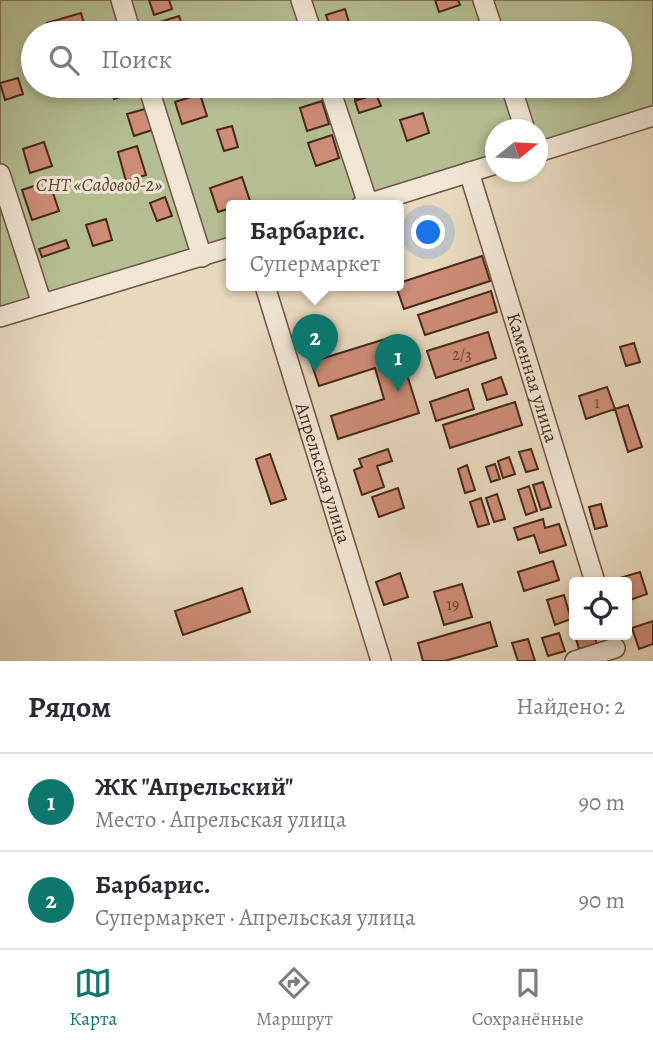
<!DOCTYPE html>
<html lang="ru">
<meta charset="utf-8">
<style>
:root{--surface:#fff;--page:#f7f7f7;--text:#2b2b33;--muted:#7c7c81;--line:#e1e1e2;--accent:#0f766e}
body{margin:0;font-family:Alegreya,serif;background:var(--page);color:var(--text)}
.controls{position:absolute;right:21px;bottom:21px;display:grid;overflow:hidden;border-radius:7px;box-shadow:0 4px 10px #0003}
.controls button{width:63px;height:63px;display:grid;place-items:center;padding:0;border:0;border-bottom:2px solid var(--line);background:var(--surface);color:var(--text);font:35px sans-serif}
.compass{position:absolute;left:485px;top:119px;width:63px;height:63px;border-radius:50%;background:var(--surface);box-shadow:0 4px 10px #0003;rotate:72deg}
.you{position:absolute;left:429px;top:233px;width:24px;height:24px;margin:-18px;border:5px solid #fff;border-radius:50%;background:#1a73e8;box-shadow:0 0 0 10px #1a73e833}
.badge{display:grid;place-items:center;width:46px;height:46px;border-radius:50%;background:var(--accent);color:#fff;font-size:23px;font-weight:700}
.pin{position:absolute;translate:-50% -58px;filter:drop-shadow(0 2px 4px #0008)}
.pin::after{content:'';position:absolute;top:37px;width:24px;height:21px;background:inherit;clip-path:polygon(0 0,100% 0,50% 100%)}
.popup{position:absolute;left:226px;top:200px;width:178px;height:91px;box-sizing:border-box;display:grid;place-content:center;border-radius:7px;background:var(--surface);filter:drop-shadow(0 2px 5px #0005);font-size:23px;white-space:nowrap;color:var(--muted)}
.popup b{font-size:26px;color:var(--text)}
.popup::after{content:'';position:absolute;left:50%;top:100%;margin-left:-14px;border:14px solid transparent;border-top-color:var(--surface)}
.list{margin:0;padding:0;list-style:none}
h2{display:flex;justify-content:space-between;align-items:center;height:91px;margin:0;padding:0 28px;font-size:30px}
h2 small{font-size:23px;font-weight:400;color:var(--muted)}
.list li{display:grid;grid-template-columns:46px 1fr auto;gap:21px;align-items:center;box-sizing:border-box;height:98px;padding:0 28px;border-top:2px solid var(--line)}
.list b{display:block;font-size:26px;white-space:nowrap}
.list p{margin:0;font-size:23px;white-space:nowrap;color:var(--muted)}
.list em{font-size:23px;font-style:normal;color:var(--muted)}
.icon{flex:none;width:38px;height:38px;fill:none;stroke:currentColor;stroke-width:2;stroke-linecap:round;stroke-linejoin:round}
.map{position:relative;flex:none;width:653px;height:661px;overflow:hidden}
.search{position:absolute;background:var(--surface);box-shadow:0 4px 10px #0003;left:21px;right:21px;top:21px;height:77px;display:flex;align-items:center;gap:18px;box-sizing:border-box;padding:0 24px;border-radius:38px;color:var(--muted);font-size:26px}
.sheet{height:287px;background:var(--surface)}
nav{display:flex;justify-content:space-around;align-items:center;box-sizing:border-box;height:98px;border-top:2px solid var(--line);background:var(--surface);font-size:19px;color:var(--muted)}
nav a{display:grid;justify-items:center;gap:4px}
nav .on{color:var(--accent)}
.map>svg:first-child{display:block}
.green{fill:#b5bf93;stroke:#7e7458;stroke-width:2;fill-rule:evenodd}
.building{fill:#ce8d76;stroke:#48281c;stroke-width:2}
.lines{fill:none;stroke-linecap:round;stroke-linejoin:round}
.minor-casing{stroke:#705445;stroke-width:22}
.minor{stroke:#f1e6d5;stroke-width:19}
.labels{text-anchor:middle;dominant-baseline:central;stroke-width:6;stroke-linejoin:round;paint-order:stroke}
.number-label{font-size:16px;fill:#6a4132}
.park-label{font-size:19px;font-style:italic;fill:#5e4634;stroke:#f1e6d5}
.street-label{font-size:19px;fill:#48281c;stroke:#f1e6d5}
</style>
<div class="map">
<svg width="653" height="661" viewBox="0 0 653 661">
<rect width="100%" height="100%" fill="#e9d9bf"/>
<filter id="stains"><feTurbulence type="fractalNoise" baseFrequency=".00286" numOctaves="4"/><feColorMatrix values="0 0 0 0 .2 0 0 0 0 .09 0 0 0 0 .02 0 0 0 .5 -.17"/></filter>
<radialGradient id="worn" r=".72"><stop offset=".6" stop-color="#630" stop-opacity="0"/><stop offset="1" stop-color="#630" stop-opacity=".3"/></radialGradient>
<!-- green -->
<path class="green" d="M 0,0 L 653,0 L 653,116 L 538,152 L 538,130 L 496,130 L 495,164 L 361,206 L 231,206 L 231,247 L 0,317 ZM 33,33 L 620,33 L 620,86 L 33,86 Z"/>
<!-- building -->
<path class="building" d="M 149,0 L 169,0 L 172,9 L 154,15 Z
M 435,0 L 458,0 L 460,5 L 439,12 Z
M 345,9 L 351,29 L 337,33 L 332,33 L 326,15 Z
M 81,13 L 87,33 L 51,33 L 47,23 Z
M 179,16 L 183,28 L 166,33 L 160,33 L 157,23 Z
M 18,78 L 23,94 L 5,100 L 0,83 Z
M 109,86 L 134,86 L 136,92 L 114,99 Z
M 351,86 L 374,86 L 376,91 L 355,99 Z
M 200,94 L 207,116 L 182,124 L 175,102 Z
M 376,94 L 381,106 L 359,113 L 355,101 Z
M 322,101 L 329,124 L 307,131 L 300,108 Z
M 145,109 L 152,130 L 134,136 L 127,114 Z
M 423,113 L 429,133 L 407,141 L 400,120 Z
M 232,126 L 238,147 L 224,151 L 217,130 Z
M 332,135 L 339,158 L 316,166 L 308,143 Z
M 44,142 L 52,166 L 30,173 L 23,149 Z
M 137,146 L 146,175 L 126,181 L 118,152 Z
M 242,177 L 250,201 L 237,206 L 231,206 L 231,208 L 218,212 L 210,188 Z
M 49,181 L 59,211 L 32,220 L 22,190 Z
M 165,197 L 172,216 L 157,221 L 150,203 Z
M 106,219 L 112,240 L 93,246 L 86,225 Z
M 66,240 L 69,248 L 42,257 L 39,249 Z
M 482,256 L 490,281 L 404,309 L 396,286 L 399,286 L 399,283 Z
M 491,291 L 497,312 L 425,335 L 418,315 Z
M 488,332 L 496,358 L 436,378 L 427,351 Z
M 395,336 L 419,413 L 338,439 L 331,416 L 384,399 L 375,368 L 319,386 L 311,362 Z
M 634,343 L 640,362 L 626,366 L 620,347 Z
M 501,377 L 507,394 L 487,400 L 482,384 Z
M 607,387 L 615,409 L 586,419 L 579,396 Z
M 468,389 L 474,409 L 436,421 L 430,402 Z
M 515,402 L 522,425 L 450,448 L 443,425 Z
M 628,405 L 642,447 L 628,452 L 615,409 Z
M 388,449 L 392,461 L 377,466 L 384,487 L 362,495 L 354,470 L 362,467 L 359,459 Z
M 531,449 L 538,469 L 526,472 L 519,452 Z
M 270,454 L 286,499 L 271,504 L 256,459 Z
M 509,457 L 515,474 L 503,478 L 498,461 Z
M 495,464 L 500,479 L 491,482 L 486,467 Z
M 467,465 L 475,490 L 465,493 L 458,469 Z
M 543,482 L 551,507 L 541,510 L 533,485 Z
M 529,486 L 537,511 L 526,515 L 518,490 Z
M 398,488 L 404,508 L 379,517 L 372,497 Z
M 497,494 L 505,519 L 494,522 L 486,498 Z
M 481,498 L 489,524 L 478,527 L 470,502 Z
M 601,504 L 607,526 L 595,529 L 589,507 Z
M 543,519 L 545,528 L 559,524 L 566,545 L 540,553 L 534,535 L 518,540 L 514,528 Z
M 553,561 L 559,580 L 524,591 L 518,572 Z
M 640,572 L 647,594 L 627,601 L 627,582 L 614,582 L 613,580 Z
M 400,573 L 408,597 L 384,605 L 376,582 Z
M 462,584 L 472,617 L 444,625 L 434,592 Z
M 242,588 L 250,612 L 183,635 L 175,611 Z
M 564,595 L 571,619 L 555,625 L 547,600 Z
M 653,621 L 653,644 L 639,649 L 632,628 Z
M 490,622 L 497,646 L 445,661 L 423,661 L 418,643 Z
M 559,633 L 565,651 L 548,656 L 542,638 Z
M 575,635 L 594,635 L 597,644 L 579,649 Z
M 528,639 L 535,661 L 518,661 L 512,643 Z"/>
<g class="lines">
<!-- minor casing -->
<g class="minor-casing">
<g id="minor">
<path d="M 121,0 L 131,33"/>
<path d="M 301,0 L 312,33"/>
<path d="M 483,0 L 494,33"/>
<path d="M 148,86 L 202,257"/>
<path d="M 329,86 L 368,204"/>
<path d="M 511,86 L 525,130"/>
<path d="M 538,152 L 653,116"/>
<path id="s1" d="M 469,172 L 595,582"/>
<path d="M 0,174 L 42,304"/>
<path d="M 361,206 L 496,164"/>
<path id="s2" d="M 265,286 L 381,661"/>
<path d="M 0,317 L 231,247"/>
<path d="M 575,661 L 615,648"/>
</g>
</g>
<!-- minor -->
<use href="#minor" class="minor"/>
</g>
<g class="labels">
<!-- number labels -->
<g class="number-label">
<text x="462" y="355">2/3</text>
<text x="597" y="403">1</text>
<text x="453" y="605">19</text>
</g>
<!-- park labels -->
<g class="park-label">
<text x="99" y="185">СНТ «Садовод-2»</text>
</g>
<!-- street labels -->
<g class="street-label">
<text stroke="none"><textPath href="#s1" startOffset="215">Каменная улица</textPath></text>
<text stroke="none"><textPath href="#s2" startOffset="196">Апрельская улица</textPath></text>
</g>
</g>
<rect width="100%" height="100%" filter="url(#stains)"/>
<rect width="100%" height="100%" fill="url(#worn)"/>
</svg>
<div class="controls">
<button><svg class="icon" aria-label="locate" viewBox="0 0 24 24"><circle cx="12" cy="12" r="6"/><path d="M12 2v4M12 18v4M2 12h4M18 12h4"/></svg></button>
</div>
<svg class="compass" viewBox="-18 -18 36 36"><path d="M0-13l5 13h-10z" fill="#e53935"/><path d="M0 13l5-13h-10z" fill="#7c7c81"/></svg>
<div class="you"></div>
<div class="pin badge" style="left:398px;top:392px">1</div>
<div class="pin badge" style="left:315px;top:372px">2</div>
<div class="popup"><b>Барбарис.</b>Супермаркет</div>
<div class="search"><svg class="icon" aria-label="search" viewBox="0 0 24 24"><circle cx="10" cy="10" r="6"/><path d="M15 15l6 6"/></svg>Поиск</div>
</div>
<section class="sheet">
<h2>Рядом<small>Найдено: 2</small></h2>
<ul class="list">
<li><span class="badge">1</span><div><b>ЖК &quot;Апрельский&quot;</b><p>Место · Апрельская улица</p></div><em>90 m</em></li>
<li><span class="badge">2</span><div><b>Барбарис.</b><p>Супермаркет · Апрельская улица</p></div><em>90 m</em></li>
</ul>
</section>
<nav>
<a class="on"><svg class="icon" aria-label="map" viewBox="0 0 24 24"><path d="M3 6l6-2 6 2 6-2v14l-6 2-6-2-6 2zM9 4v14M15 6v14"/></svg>Карта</a>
<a><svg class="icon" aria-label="directions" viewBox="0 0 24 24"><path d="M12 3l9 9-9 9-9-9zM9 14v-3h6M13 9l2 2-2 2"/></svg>Маршрут</a>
<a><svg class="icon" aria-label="saved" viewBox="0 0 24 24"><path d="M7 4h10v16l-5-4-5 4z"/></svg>Сохранённые</a>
</nav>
